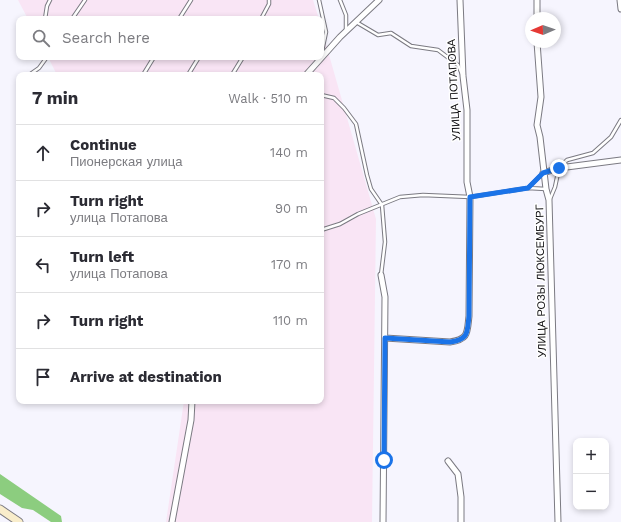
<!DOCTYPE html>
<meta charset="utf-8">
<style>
:root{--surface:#fff;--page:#f7f7f7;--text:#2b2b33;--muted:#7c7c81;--line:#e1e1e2}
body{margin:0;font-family:"Work Sans",sans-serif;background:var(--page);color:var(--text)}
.controls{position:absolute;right:12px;bottom:12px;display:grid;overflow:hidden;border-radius:8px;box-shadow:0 2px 6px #0003}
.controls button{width:36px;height:36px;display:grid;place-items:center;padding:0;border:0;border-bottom:1px solid var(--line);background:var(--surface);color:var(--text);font:20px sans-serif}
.compass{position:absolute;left:525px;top:12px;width:36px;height:36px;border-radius:50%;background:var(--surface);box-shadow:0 2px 6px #0003;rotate:268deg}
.stop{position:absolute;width:12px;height:12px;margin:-9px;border:3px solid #1a73e8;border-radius:50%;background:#fff}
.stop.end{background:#1a73e8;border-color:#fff;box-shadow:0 1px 4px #0008}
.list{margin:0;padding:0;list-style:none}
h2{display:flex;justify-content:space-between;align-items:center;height:52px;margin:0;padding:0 16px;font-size:17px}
h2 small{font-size:13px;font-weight:400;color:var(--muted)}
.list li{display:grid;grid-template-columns:26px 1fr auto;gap:12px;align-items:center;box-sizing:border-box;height:56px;padding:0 16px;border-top:1px solid var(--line)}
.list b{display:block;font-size:15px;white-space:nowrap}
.list p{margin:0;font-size:13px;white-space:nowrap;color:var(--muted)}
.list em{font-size:13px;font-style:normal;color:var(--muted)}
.icon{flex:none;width:22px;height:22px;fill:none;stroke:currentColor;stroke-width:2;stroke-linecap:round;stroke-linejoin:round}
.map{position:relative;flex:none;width:621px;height:522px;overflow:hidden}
.search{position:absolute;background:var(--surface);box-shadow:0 2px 6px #0003;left:16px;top:16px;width:308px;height:44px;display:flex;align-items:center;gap:10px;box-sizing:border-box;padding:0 14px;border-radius:8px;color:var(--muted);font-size:15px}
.panel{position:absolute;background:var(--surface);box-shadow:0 2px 6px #0003;left:16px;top:72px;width:308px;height:332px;border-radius:8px}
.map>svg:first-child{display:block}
.industrial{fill:#f9e5f5}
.forest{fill:#8ccd7f}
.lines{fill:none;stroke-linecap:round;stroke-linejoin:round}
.service-casing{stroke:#7b7a82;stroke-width:4.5}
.minor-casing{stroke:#7b7a82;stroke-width:7}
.secondary-casing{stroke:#7b7a82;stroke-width:9}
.service{stroke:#fff;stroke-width:2.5}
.minor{stroke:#fff;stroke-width:5}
.secondary{stroke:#f9edcb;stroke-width:7}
.route{stroke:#1a73e8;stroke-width:5}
.labels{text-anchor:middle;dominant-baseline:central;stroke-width:3;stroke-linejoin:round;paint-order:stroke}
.street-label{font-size:11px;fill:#0d0c0f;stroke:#fff}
</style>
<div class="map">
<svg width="621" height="522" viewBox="0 0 621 522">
<rect width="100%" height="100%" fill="#f6f5fe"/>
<!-- industrial -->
<path class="industrial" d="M 18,0 L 313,0 L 319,19 L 28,19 Z
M 321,27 L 376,219 L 372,522 L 166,522 L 184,401 L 321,401 L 321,75 L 57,75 L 48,57 L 321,57 Z"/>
<!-- forest -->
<path class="forest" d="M 0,474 L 61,516 L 62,522 L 51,522 L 33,510 L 22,508 L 0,494 Z"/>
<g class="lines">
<!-- service casing -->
<g class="service-casing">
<path id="service" d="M 319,0 L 326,32 L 321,56
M 340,0 L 346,15 L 346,30
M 45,19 L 47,6 L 50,0
M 72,19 L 85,0
M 179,19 L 191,0
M 261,19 L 269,4 L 269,0
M 356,22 L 378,35 L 391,33 L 411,46 L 438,50 L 458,65 L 462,74
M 29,75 L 39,68 L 47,57
M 143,75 L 154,57
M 188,75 L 199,57
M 232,75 L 243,57
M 321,95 L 334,98 L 344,108 L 356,124 L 367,175 L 371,189 L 382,205 L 385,242 L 381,275
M 529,187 L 543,173
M 550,199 L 555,187 L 559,168 L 567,160 L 593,153 L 611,137 L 621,120
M 321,230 L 340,224 L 358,214 L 400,197 L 423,195 L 470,197 L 528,188 L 546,189"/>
</g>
<!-- minor casing -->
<g class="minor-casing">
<path id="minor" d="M 537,0 L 537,18
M 620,0 L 621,9
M 537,42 L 541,97 L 537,125 L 540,137 L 546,189 L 549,200 L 558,522
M 306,75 L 340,37 L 379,0
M 543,173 L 559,168 L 621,160
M 381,275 L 385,297 L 383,522
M 385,338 L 450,342 C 469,339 467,333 469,316 L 470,197 L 467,182 L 467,110 L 463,76 L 460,0
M 448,461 L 458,474 L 461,497 L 461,522
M 172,522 L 191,420 L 192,401"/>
</g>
<!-- secondary casing -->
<g class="secondary-casing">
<path id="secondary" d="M 0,509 L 19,522"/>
</g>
<!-- service -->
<use href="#service" class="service"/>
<!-- minor -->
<use href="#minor" class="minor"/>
<!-- secondary -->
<use href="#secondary" class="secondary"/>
</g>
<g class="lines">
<!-- route -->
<path class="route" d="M 384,460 L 385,338 L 450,342 C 469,339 467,333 469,316 L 470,197 L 528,188 L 543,173 L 559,168"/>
</g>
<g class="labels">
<!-- street labels -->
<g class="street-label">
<text transform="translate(454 90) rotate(-93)">УЛИЦА ПОТАПОВА</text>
<text transform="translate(541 281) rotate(-91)">УЛИЦА РОЗЫ ЛЮКСЕМБУРГ</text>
</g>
</g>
</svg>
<div class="controls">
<button>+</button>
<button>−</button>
</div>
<svg class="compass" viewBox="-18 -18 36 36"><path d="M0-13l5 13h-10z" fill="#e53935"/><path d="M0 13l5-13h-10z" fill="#7c7c81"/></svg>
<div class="stop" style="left:384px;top:460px"></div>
<div class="stop end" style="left:559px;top:168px"></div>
<div class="search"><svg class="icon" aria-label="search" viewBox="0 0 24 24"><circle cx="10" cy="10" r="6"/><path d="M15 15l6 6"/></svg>Search here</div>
<section class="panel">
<h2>7 min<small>Walk · 510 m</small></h2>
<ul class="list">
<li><svg class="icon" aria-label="ahead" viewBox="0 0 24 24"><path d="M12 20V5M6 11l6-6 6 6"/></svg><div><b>Continue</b><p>Пионерская улица</p></div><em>140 m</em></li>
<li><svg class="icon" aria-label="right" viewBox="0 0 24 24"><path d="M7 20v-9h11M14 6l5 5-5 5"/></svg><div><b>Turn right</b><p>улица Потапова</p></div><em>90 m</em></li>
<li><svg class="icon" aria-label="left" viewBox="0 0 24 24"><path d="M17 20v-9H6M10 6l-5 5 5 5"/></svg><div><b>Turn left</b><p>улица Потапова</p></div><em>170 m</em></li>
<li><svg class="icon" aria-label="right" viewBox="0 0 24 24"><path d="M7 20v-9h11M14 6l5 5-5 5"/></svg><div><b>Turn right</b></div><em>110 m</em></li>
<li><svg class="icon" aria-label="arrive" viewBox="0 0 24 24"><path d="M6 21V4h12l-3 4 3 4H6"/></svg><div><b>Arrive at destination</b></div></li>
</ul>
</section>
</div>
